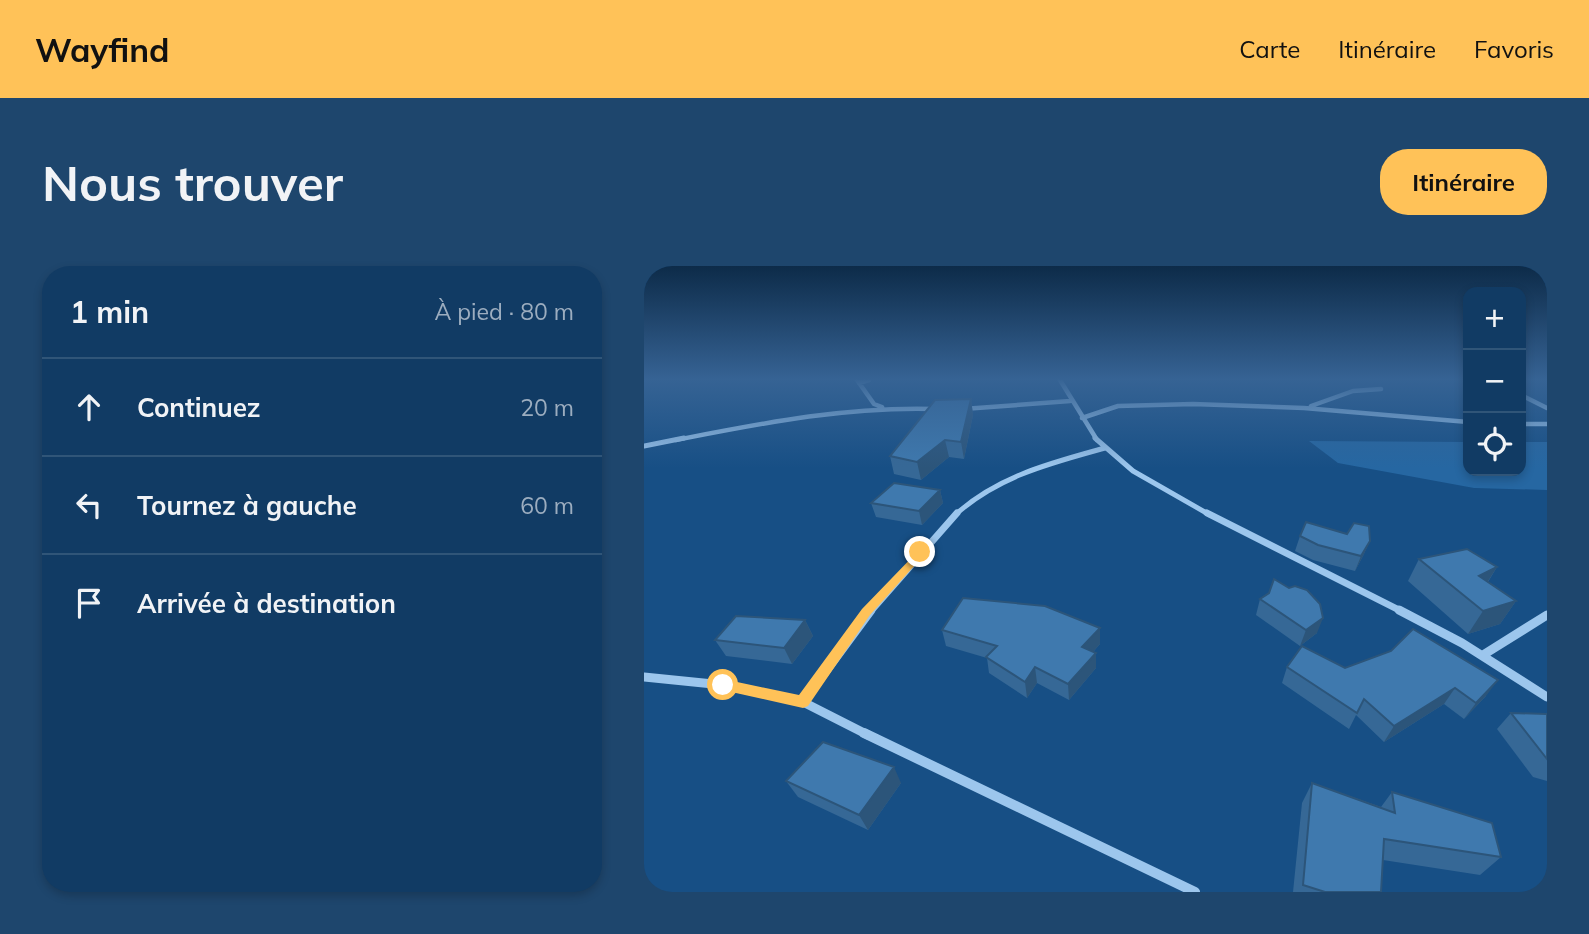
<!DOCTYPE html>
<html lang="fr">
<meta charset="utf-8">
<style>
:root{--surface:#113b64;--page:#1e466d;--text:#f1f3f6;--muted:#9cadbf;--line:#305578;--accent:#ffc258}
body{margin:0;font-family:Mulish,sans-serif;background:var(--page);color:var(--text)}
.controls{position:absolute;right:21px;top:21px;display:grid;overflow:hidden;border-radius:14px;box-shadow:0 4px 10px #0003}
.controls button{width:63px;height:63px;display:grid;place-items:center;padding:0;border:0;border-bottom:2px solid var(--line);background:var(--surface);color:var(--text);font:35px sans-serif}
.stop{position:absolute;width:21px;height:21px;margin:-16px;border:5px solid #ffc258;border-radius:50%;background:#fff}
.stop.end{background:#ffc258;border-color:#fff;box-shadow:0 2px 7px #0008}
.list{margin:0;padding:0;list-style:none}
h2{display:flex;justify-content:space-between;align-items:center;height:91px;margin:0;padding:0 28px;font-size:30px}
h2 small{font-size:23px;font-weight:400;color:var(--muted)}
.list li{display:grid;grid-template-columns:46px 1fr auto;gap:21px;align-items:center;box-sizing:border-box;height:98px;padding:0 28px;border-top:2px solid var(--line)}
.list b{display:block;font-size:26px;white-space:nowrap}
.list em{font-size:23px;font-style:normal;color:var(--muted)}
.icon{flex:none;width:38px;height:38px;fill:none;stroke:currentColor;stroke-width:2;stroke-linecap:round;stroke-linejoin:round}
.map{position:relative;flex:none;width:903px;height:626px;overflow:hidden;border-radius:28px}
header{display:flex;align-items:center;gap:42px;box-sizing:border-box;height:98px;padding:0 35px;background:var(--accent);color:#111}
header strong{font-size:33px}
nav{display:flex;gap:38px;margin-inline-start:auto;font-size:24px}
.intro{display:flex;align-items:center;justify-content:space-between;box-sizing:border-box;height:168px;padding:0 42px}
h1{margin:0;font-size:49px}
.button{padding:18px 32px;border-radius:28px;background:var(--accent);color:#111;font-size:24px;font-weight:700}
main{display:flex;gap:42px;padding:0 42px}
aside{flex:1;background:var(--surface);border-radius:28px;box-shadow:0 4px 10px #0003}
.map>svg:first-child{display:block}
.green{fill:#2667a2}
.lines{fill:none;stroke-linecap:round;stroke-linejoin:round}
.minor-far4{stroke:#9cc6ed;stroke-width:4.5}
.minor-far3{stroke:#9cc6ed;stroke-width:5}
.minor-far2{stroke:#9cc6ed;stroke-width:7}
.minor-far1{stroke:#9cc6ed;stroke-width:9}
.minor{stroke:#9cc6ed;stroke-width:10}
.wall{fill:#366896}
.shaded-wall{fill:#2c557a}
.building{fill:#3f79ae;stroke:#2c557a;stroke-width:2}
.route{fill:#ffc258}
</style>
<header>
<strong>Wayfind</strong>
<nav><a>Carte</a><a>Itinéraire</a><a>Favoris</a></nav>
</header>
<div class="intro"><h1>Nous trouver</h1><a class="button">Itinéraire</a></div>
<main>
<aside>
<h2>1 min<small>À pied · 80 m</small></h2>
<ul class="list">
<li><svg class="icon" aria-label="ahead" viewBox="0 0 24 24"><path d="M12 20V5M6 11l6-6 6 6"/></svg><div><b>Continuez</b></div><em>20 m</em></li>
<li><svg class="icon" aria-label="left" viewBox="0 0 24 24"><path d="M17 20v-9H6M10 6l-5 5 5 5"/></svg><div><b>Tournez à gauche</b></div><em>60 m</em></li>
<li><svg class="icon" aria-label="arrive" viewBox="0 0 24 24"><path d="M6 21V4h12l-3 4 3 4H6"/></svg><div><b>Arrivée à destination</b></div></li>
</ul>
</aside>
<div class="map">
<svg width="903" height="626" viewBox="0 0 903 626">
<rect width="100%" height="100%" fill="#174f85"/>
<!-- green -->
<path class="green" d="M 665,175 L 824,176 L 824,205 L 877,205 L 877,176 L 903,176 L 903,224 L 830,222 L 694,197 Z"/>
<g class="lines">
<!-- minor-far4 -->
<path class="minor-far4" d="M 213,114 L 230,138 L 238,141
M 416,114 L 453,174
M 215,117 L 225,114
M 877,129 L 903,142
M 667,140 L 709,125 L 737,123
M 319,143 L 426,135
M 438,152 L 474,140 L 549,138 L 660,142 L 824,156
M 877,158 L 903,158
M 32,174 C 119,157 203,140 293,143"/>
<!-- minor-far3 -->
<path class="minor-far3" d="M 451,172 L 489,205 L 566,249
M 0,180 L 40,172
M 311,249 C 354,210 407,197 461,182"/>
<!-- minor-far2 -->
<path class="minor-far2" d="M 563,247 L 759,346
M 226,346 L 313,247"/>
<!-- minor-far1 -->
<path class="minor-far1" d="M 755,344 L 818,377 L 903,431
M 839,389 L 903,349
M 0,411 L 79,419 L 159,436 L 224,469
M 159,436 L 227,344"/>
<!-- minor -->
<path class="minor" d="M 220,467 L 551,626"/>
</g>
<!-- wall -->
<path class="wall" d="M 327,133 L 329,149 L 320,193 L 305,191 L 277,214 L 250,208 L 246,190 Z
M 296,224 L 299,237 L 278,259 L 232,251 L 227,237 Z
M 656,270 L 726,275 L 719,290 L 711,305 L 669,294 L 651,285 Z
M 775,293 L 853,301 L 844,316 L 872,335 L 856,358 L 824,368 L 764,315 Z
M 616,333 L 673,367 L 656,380 L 612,349 Z
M 161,354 L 169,370 L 148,398 L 82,390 L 71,374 Z
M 456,362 L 456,378 L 449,386 L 452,402 L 425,434 L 393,417 L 383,432 L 345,407 L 343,392 L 302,380 L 298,364 Z
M 747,385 L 842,430 L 820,453 L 800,438 L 740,476 L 712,449 L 705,463 L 638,417 L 643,401 L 701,402 Z
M 867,447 L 903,448 L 903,515 L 889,511 L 853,463 Z
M 142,515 L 257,517 L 224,564 L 154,531 Z
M 668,517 L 737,541 L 748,526 L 857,591 L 836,609 L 739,594 L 737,626 L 649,626 L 658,537 Z"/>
<!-- shaded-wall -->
<path class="shaded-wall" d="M 327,133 L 329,149 L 320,193 L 317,176 Z
M 301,174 L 305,191 L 277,214 L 273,196 Z
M 296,224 L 299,237 L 278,259 L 275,245 Z
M 726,275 L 719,290 L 711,305 L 717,290 Z
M 853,301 L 839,323 L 822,332 L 835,310 Z
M 872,335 L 856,358 L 824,368 L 839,345 Z
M 679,352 L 673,367 L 656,380 L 662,364 Z
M 161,354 L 169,370 L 148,398 L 140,382 Z
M 456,362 L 456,378 L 439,397 L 438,381 Z
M 452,387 L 452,402 L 425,434 L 424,418 Z
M 391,401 L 393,417 L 383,432 L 381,416 Z
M 854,414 L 842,430 L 820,453 L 832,437 Z
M 811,422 L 800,438 L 740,476 L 750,460 Z
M 250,501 L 257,517 L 224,564 L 215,549 Z"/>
<!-- building -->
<path class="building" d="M 327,133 L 317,176 L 301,174 L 273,196 L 246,190 L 291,134 Z
M 250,217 L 296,224 L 275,245 L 227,237 Z
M 662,256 L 703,268 L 710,257 L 725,260 L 726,275 L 717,290 L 674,279 L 656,270 Z
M 823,283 L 853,301 L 835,310 L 872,335 L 839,345 L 775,293 Z
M 630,313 L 645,322 L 651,320 L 663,324 L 676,338 L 679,352 L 662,364 L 616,333 L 625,327 Z
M 319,332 L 401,340 L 456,362 L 438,381 L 452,387 L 424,418 L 391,401 L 381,416 L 342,391 L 353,380 L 298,364 Z
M 92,350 L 161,354 L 140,382 L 71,374 Z
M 769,363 L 854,414 L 832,437 L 811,422 L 750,460 L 720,433 L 713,447 L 643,401 L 658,380 L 701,402 L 747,385 Z
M 867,447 L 903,448 L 903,493 Z
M 179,476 L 250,501 L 215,549 L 142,515 Z
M 668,517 L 751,547 L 748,526 L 848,557 L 857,591 L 740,573 L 737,626 L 681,626 L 659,619 Z"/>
<!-- sky -->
<linearGradient id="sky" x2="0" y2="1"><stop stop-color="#0d2b49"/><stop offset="0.56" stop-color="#366394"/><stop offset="1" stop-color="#366394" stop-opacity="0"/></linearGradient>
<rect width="903" height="202" fill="url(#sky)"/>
<!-- route -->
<path class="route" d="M 276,283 L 281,286 L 280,289 L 226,349 L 164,440 L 159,442 L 74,423 L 72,419 L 79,413 L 155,429 L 218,343 Z"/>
</svg>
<div class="controls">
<button>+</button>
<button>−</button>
<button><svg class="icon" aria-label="locate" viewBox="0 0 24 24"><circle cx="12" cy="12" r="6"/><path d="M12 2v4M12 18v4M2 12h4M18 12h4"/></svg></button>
</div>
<div class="stop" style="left:79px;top:419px"></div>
<div class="stop end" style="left:276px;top:286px"></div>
</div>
</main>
